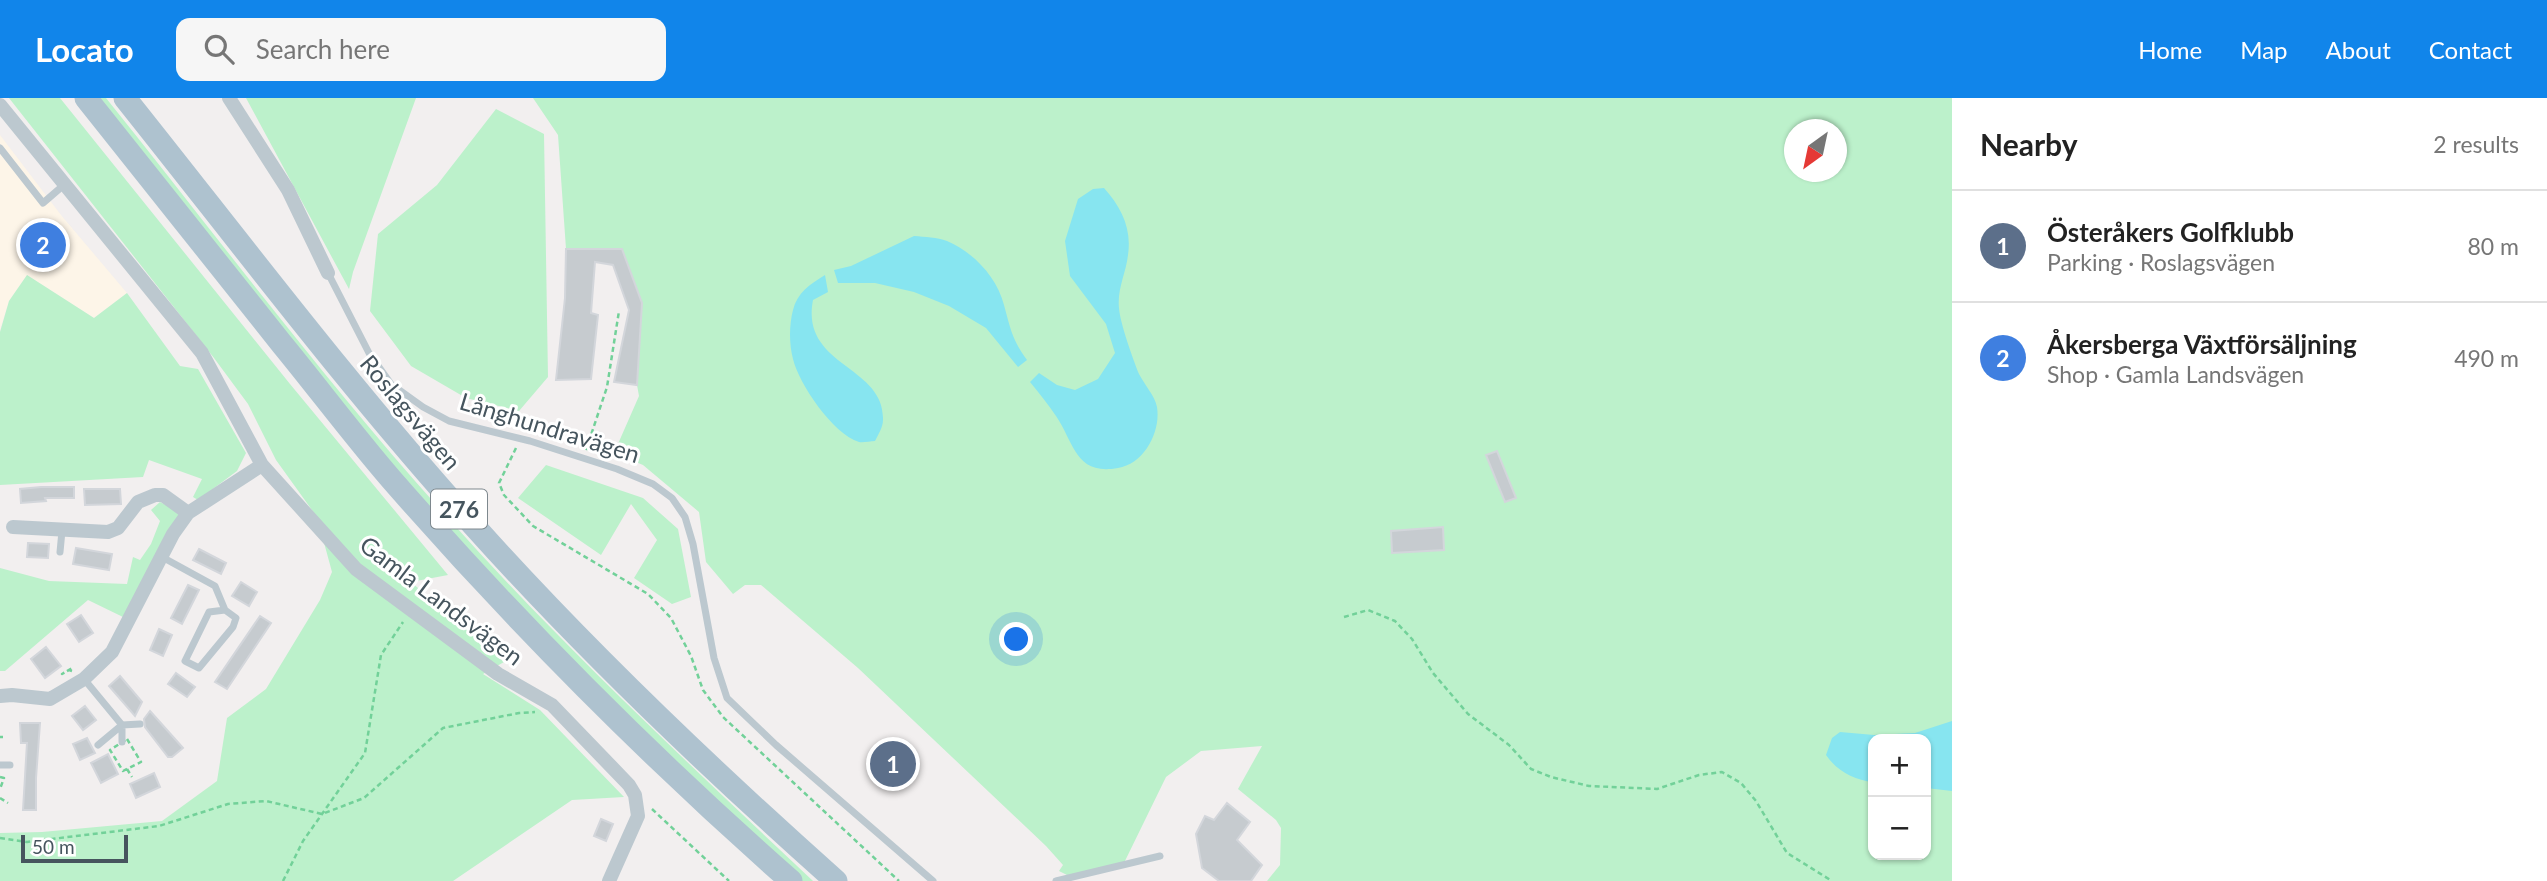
<!DOCTYPE html>
<meta charset="utf-8">
<style>
:root{--surface:#fff;--page:#f6f6f6;--text:#222;--muted:#767676;--line:#e0e0e0;--accent:#1185ea}
body{margin:0;font-family:Lato,sans-serif;background:var(--page);color:var(--text)}
.controls{position:absolute;right:21px;bottom:21px;display:grid;overflow:hidden;border-radius:14px;box-shadow:0 2px 5px #0004}
.controls button{width:63px;height:63px;display:grid;place-items:center;padding:0;border:0;border-bottom:2px solid var(--line);background:var(--surface);color:var(--text);font:35px sans-serif}
.compass{position:absolute;left:1784px;top:21px;width:63px;height:63px;border-radius:50%;background:var(--surface);box-shadow:0 2px 5px #0004;rotate:213deg}
.scale{position:absolute;left:21px;bottom:18px;width:107px;box-sizing:border-box;padding-left:7px;border:4px solid #46555e;border-top:0;font-size:19px;line-height:24px;white-space:nowrap;color:#46555e;-webkit-text-stroke:5px #fff;paint-order:stroke}
.you{position:absolute;left:1017px;top:542px;width:24px;height:24px;margin:-18px;border:5px solid #fff;border-radius:50%;background:#1a73e8;box-shadow:0 0 0 10px #1a73e833}
.badge{display:grid;place-items:center;width:46px;height:46px;border-radius:50%;background:var(--accent);color:#fff;font-size:23px;font-weight:700}
.pin{position:absolute;translate:-50% -50%;border:4px solid #fff;box-shadow:0 2px 7px #0006}
.list{margin:0;padding:0;list-style:none}
h2{display:flex;justify-content:space-between;align-items:center;height:91px;margin:0;padding:0 28px;font-size:30px}
h2 small{font-size:23px;font-weight:400;color:var(--muted)}
.list li{display:grid;grid-template-columns:46px 1fr auto;gap:21px;align-items:center;box-sizing:border-box;height:112px;padding:0 28px;border-top:2px solid var(--line)}
.list b{display:block;font-size:26px;white-space:nowrap}
.list p{margin:0;font-size:23px;white-space:nowrap;color:var(--muted)}
.list em{font-size:23px;font-style:normal;color:var(--muted)}
.icon{flex:none;width:38px;height:38px;fill:none;stroke:currentColor;stroke-width:2;stroke-linecap:round;stroke-linejoin:round}
.map{position:relative;flex:none;width:1952px;height:783px;overflow:hidden}
header{display:flex;align-items:center;gap:42px;box-sizing:border-box;height:98px;padding:0 35px;background:var(--accent);color:#fff}
header strong{font-size:33px}
nav{display:flex;gap:38px;margin-inline-start:auto;font-size:24px}
.search{width:490px;height:63px;background:var(--page);display:flex;align-items:center;gap:18px;box-sizing:border-box;padding:0 24px;border-radius:14px;color:var(--muted);font-size:26px}
main{display:flex}
aside{flex:1;background:var(--surface)}
.map>svg:first-child{display:block}
.commercial{fill:#fdf5e8}
.green{fill:#bcf1cb;fill-rule:evenodd}
.water{fill:#87e5f0}
.building{fill:#c6cbcf;stroke:#d3d6db;stroke-width:2}
.lines{fill:none;stroke-linecap:round;stroke-linejoin:round}
.path{stroke:#72d199;stroke-width:2.5;stroke-dasharray:5 3.5;stroke-linecap:butt}
.lane{stroke:#bcc8cf;stroke-width:7}
.street{stroke:#bcc8cf;stroke-width:14}
.primary{stroke:#aec2cf;stroke-width:23}
.labels{text-anchor:middle;dominant-baseline:central;stroke-width:6;stroke-linejoin:round;paint-order:stroke}
.shield{fill:#fff;stroke:#7e888e;stroke-width:2}
.shield-label{font-size:23px;font-weight:bold;fill:#46555e}
.street-label{font-size:24px;fill:#46555e;stroke:#fff}
</style>
<header>
<strong>Locato</strong>
<div class="search"><svg class="icon" aria-label="search" viewBox="0 0 24 24"><circle cx="10" cy="10" r="6"/><path d="M15 15l6 6"/></svg>Search here</div>
<nav><a>Home</a><a>Map</a><a>About</a><a>Contact</a></nav>
</header>
<main>
<div class="map">
<svg width="1952" height="783" viewBox="0 0 1952 783">
<rect width="100%" height="100%" fill="#f2efef"/>
<!-- commercial -->
<path class="commercial" d="M 0,37 L 61,117 L 127,195 L 94,220 L 27,177 L 9,203 L 0,232 Z"/>
<!-- green -->
<path class="green" d="M 9,0 L 60,0 L 290,286 L 448,477 L 411,484 L 504,564 L 483,576 L 540,612 L 624,699 L 572,702 L 453,783 L 0,783 L 0,735 L 42,734 L 162,723 L 217,683 L 227,620 L 266,591 L 320,502 L 332,474 L 317,419 L 276,362 L 248,306 L 214,260 Z
M 97,0 L 106,0 C 219,141 327,286 448,420 C 562,548 688,665 813,783 L 802,783 L 584,577 L 399,376 Z
M 246,0 L 416,0 L 353,174 L 349,191 Z
M 533,0 L 1952,0 L 1952,783 L 1267,783 L 1280,767 L 1281,730 L 1276,722 L 1238,691 L 1262,648 L 1201,653 L 1166,679 L 1123,767 L 1073,780 L 1059,773 L 1063,767 L 1046,748 L 858,570 L 761,487 L 745,487 L 733,496 L 706,464 L 699,414 L 643,367 L 614,355 L 639,298 L 637,287 L 642,205 L 622,151 L 566,151 L 558,37 ZM 1794,32 L 1836,32 L 1836,74 L 1794,74 ZM 1873,641 L 1926,641 L 1926,757 L 1873,757 Z
M 496,11 L 544,36 L 548,279 L 519,313 L 466,300 L 411,268 L 370,213 L 378,136 L 437,87 Z
M 27,177 L 94,220 L 127,195 L 180,268 L 198,271 L 246,355 L 237,373 L 198,402 L 193,399 L 202,381 L 149,362 L 143,379 L 0,387 L 0,234 L 9,203 Z
M 546,367 L 643,400 L 678,431 L 691,499 L 672,506 L 634,480 L 657,442 L 631,406 L 601,457 L 518,400 Z
M 160,404 L 182,415 L 123,519 L 88,502 L 5,573 L 0,573 L 0,470 L 49,483 L 127,486 L 133,459 L 140,462 L 151,446 L 160,423 L 151,412 Z"/>
<!-- water -->
<path class="water" d="M 1104,90 C 1121,109 1132,130 1128,157 C 1126,175 1117,191 1119,210 C 1120,225 1133,261 1139,276 C 1144,286 1155,298 1157,309 C 1161,334 1144,366 1118,370 C 1075,378 1074,344 1056,318 C 1048,306 1039,295 1030,284 L 1039,275 L 1057,287 L 1075,292 L 1098,281 L 1115,255 L 1106,226 L 1070,178 L 1065,143 L 1078,101 L 1093,91 Z
M 914,138 C 925,139 937,139 947,143 C 973,154 997,179 1004,207 C 1010,229 1012,242 1027,262 L 1018,269 L 986,230 L 949,208 L 914,194 L 875,185 L 838,185 L 834,172 L 851,168 Z
M 825,177 L 828,194 L 813,202 C 800,269 885,267 883,322 C 883,329 878,337 875,343 C 870,343 863,345 859,344 C 833,336 799,286 793,261 C 789,246 789,227 793,212 C 797,195 810,186 825,177 Z
M 1952,623 L 1952,693 L 1926,690 L 1926,641 L 1873,641 L 1873,684 C 1854,682 1837,673 1826,657 L 1832,640 L 1840,634 L 1874,637 L 1915,635 Z"/>
<!-- building -->
<path class="building" d="M 566,151 L 622,151 L 642,205 L 637,287 L 614,284 L 629,212 L 613,167 L 595,164 L 591,215 L 598,217 L 591,281 L 556,282 L 565,200 Z
M 1497,353 L 1516,400 L 1505,404 L 1486,357 Z
M 41,389 L 74,389 L 74,400 L 45,400 L 46,403 L 21,405 L 20,391 Z
M 84,391 L 120,391 L 121,406 L 85,407 Z
M 1443,429 L 1444,452 L 1392,455 L 1391,433 Z
M 28,445 L 49,446 L 48,460 L 27,459 Z
M 76,450 L 112,456 L 109,472 L 73,466 Z
M 199,451 L 226,465 L 221,476 L 193,462 Z
M 241,484 L 257,494 L 249,508 L 232,498 Z
M 188,487 L 199,492 L 182,526 L 171,520 Z
M 81,517 L 93,535 L 79,544 L 67,526 Z
M 260,518 L 271,525 L 227,591 L 215,584 Z
M 159,531 L 172,537 L 163,558 L 150,552 Z
M 46,549 L 61,568 L 45,580 L 31,561 Z
M 176,575 L 195,589 L 187,599 L 168,586 Z
M 120,578 L 142,604 L 135,618 L 109,588 Z
M 85,608 L 96,622 L 83,632 L 72,618 Z
M 150,613 L 183,650 L 172,659 L 168,659 L 145,629 L 144,621 Z
M 20,625 L 40,625 L 36,680 L 36,712 L 23,712 L 27,645 L 21,645 Z
M 87,640 L 95,655 L 80,662 L 73,646 Z
M 108,656 L 118,676 L 101,685 L 91,665 Z
M 154,675 L 160,689 L 136,700 L 130,686 Z
M 1227,705 L 1250,724 L 1237,742 L 1262,767 L 1251,783 L 1219,783 L 1202,770 L 1196,736 L 1205,718 L 1214,722 Z
M 601,721 L 613,726 L 606,743 L 594,738 Z"/>
<g class="lines">
<!-- path -->
<path class="path" d="M 516,350 L 499,385 L 504,397 L 533,428 L 648,496 L 671,520 L 691,558 L 703,592 L 723,619 L 899,783
M 586,352 L 607,289 L 619,213
M 1344,519 L 1368,512 L 1395,523 L 1412,541 L 1433,575 L 1468,616 L 1509,647 L 1531,671 L 1551,679 L 1589,688 L 1657,691 L 1699,677 L 1722,674 L 1741,685 L 1756,703 L 1787,755 L 1832,783
M 72,573 L 69,572 L 62,576 L 74,569
M 0,639 L 3,639
M 127,641 L 141,664 L 123,673 L 110,652 Z
M 127,671 L 132,679
M 0,679 L 4,680 L 0,691
M 0,700 L 8,705
M 652,711 L 729,783
M 0,740 L 27,744 L 159,728 L 228,706 L 266,703 L 322,716 L 364,700 L 443,630 L 519,615 L 535,614
M 283,783 L 303,743 L 365,655 L 381,557 L 403,524"/>
<!-- lane -->
<path class="lane" d="M 0,50 L 43,105 L 65,86
M 328,175 L 369,255 L 391,286 L 423,309 L 449,323 L 530,343 L 617,371 L 653,386 L 672,400 L 685,419 L 693,446 L 714,560 L 727,600 L 776,647 L 933,783
M 60,454 L 62,433
M 162,459 L 215,488 L 225,512 L 236,520 L 233,529 L 199,570 L 185,563 L 209,514 L 225,512
M 84,581 L 122,627 L 122,644
M 98,647 L 122,627 L 140,626
M 0,667 L 10,667
M 1056,783 L 1160,758"/>
<!-- street -->
<path class="street" d="M 229,0 L 288,92 L 328,175
M 0,7 L 202,255 L 262,367 L 356,471 L 498,576 L 552,607 L 629,687 L 635,697 L 638,718 L 609,783
M 13,429 L 108,434 L 118,430 L 138,404 L 155,397 L 163,397 L 188,415
M 0,598 L 12,597 L 50,601 L 84,581 L 112,554 L 173,436 L 188,415 L 262,367"/>
<!-- primary -->
<path class="primary" d="M 86,0 C 151,82 216,163 281,245 C 318,290 353,337 391,381 C 515,523 649,658 791,783
M 125,0 C 240,144 351,292 475,429 C 588,555 710,671 836,783"/>
</g>
<g class="labels">
<!-- shield labels -->
<rect class="shield" x="431" y="391.5" width="56" height="39" rx="5"/>
<g class="shield-label">
<text x="459" y="411">276</text>
</g>
<!-- street labels -->
<g class="street-label">
<text transform="translate(411 314) rotate(50)">Roslagsvägen</text>
<text transform="translate(550 329) rotate(17)">Långhundravägen</text>
<text transform="translate(442 502) rotate(37)">Gamla Landsvägen</text>
</g>
</g>
</svg>
<div class="controls">
<button>+</button>
<button>−</button>
</div>
<svg class="compass" viewBox="-18 -18 36 36"><path d="M0-13l5 13h-10z" fill="#e53935"/><path d="M0 13l5-13h-10z" fill="#767676"/></svg>
<div class="scale">50 m</div>
<div class="you"></div>
<div class="pin badge" style="left:893px;top:666px;background:#5c6f8a">1</div>
<div class="pin badge" style="left:43px;top:147px;background:#3f7fe0">2</div>
</div>
<aside>
<h2>Nearby<small>2 results</small></h2>
<ul class="list">
<li><span class="badge" style="background:#5c6f8a">1</span><div><b>Österåkers Golfklubb</b><p>Parking · Roslagsvägen</p></div><em>80 m</em></li>
<li><span class="badge" style="background:#3f7fe0">2</span><div><b>Åkersberga Växtförsäljning</b><p>Shop · Gamla Landsvägen</p></div><em>490 m</em></li>
</ul>
</aside>
</main>
